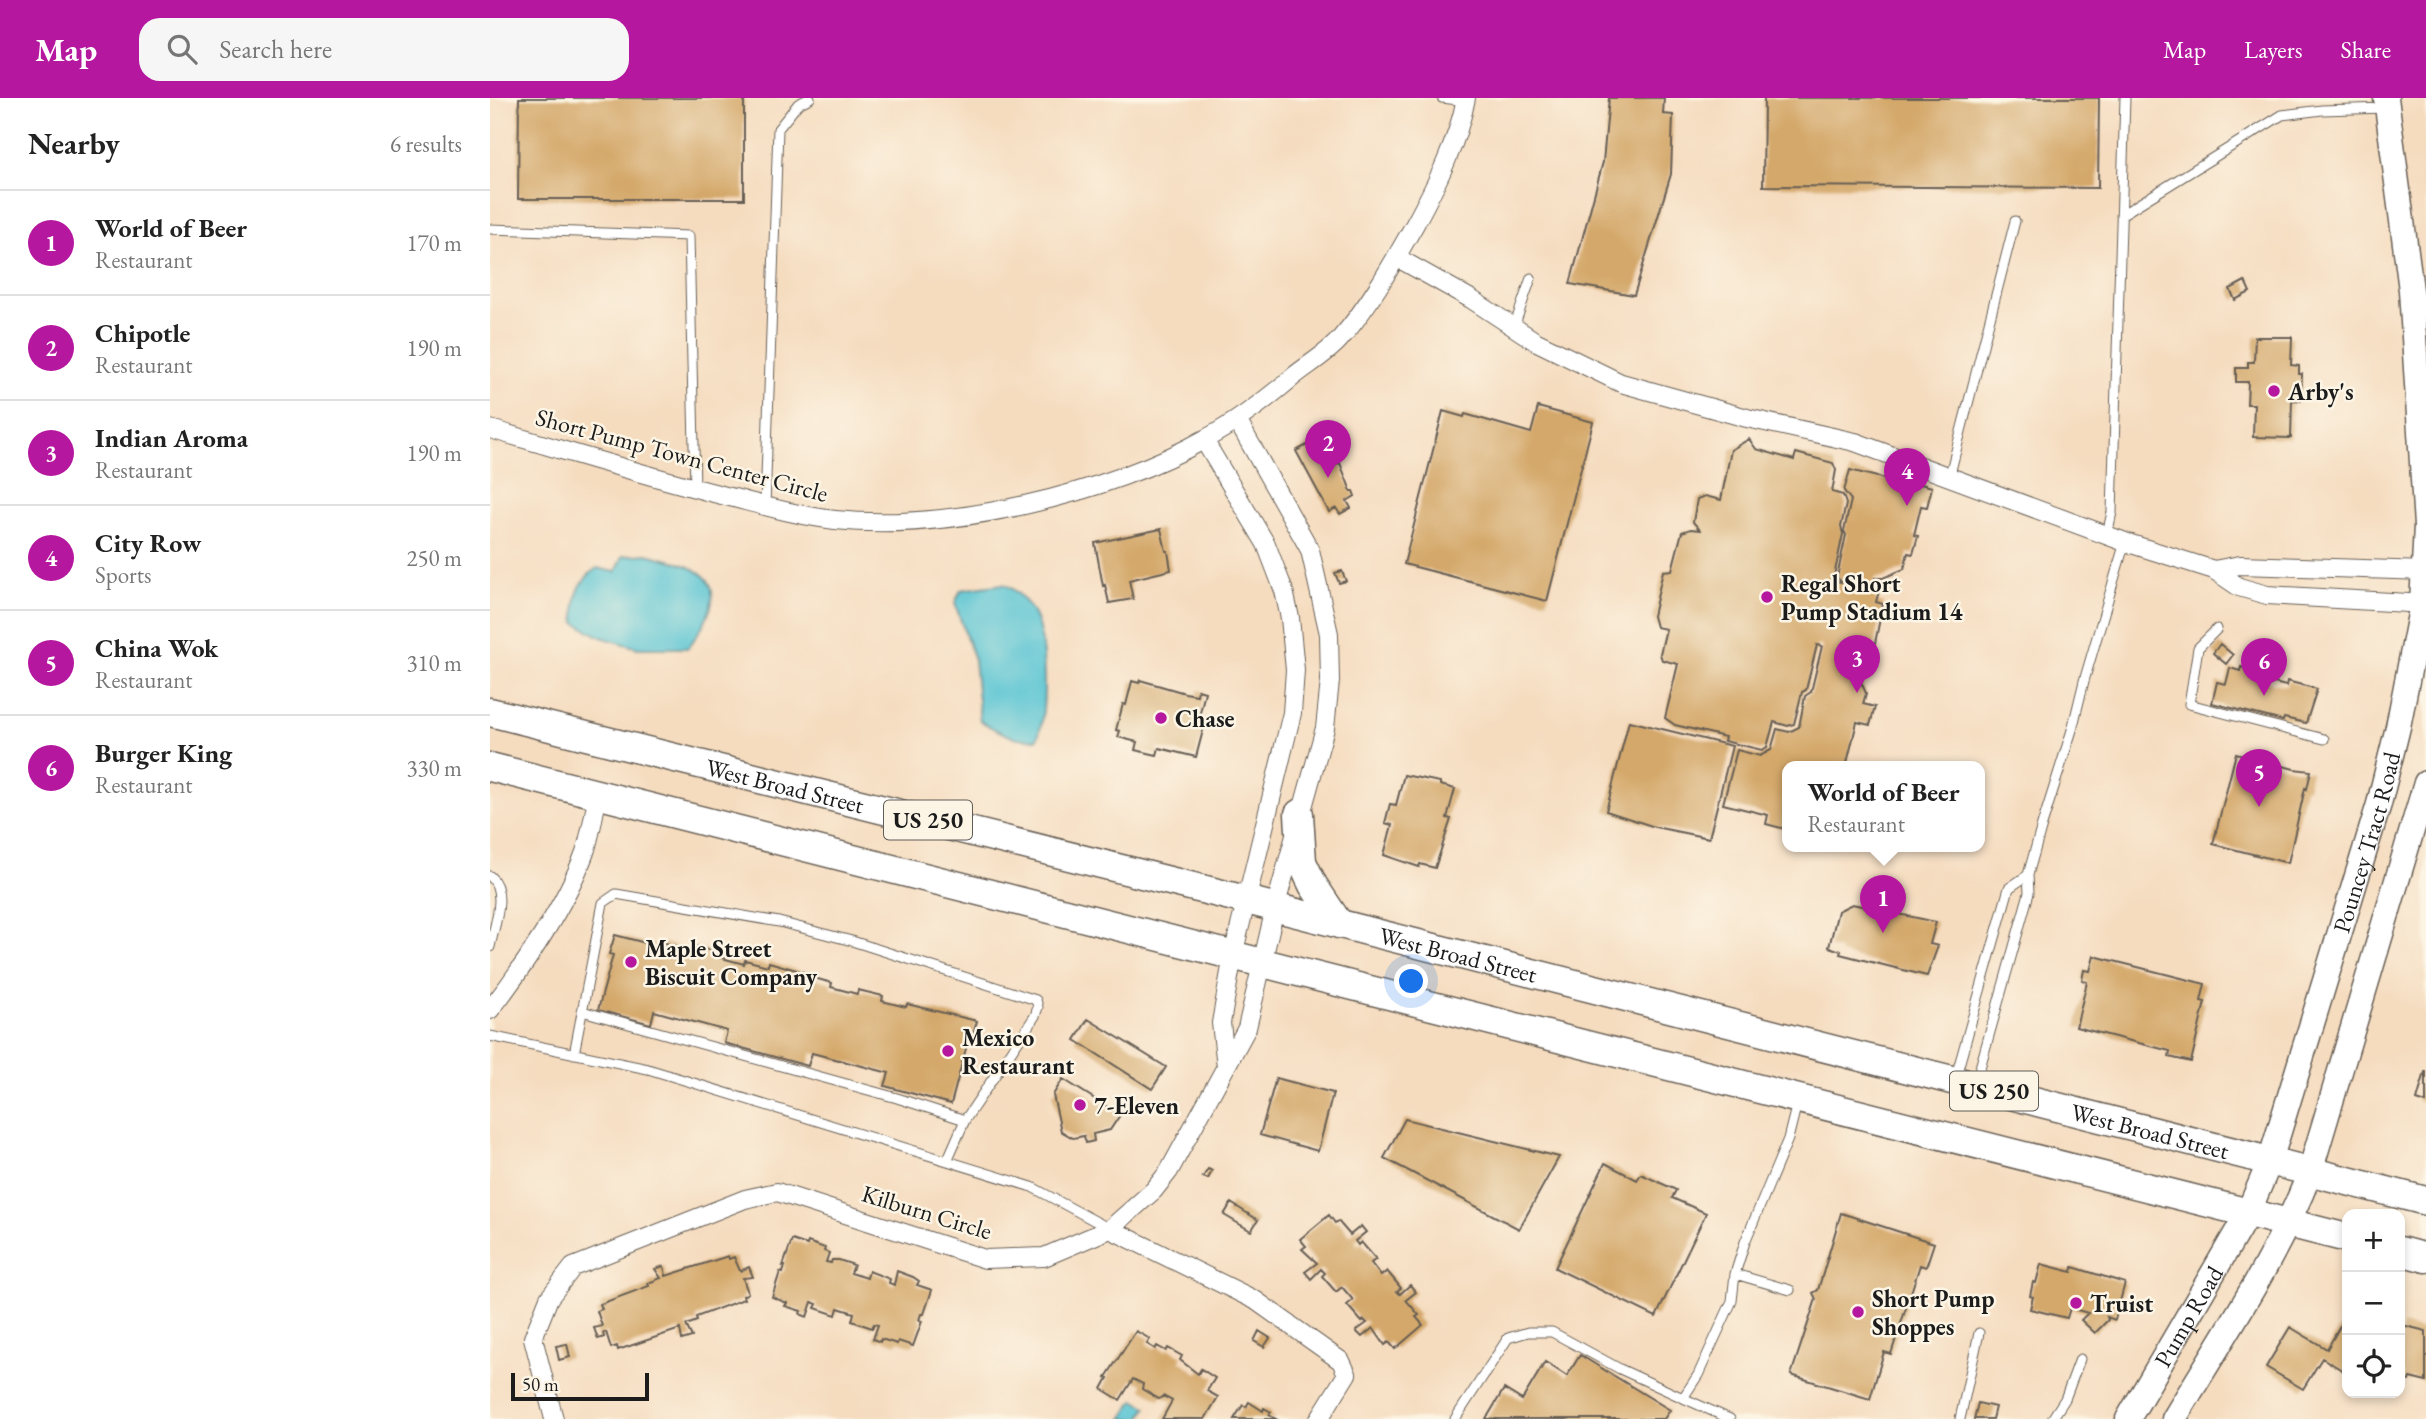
<!DOCTYPE html>
<meta charset="utf-8">
<style>
:root{--surface:#fff;--page:#f6f6f6;--text:#222;--muted:#767676;--line:#e0e0e0;--accent:#b5179e}
body{margin:0;font-family:"EB Garamond",serif;background:var(--page);color:var(--text)}
.controls{position:absolute;right:21px;bottom:21px;display:grid;overflow:hidden;border-radius:14px;box-shadow:0 4px 10px #0003}
.controls button{width:63px;height:63px;display:grid;place-items:center;padding:0;border:0;border-bottom:2px solid var(--line);background:var(--surface);color:var(--text);font:35px sans-serif}
.scale{position:absolute;left:21px;bottom:18px;width:138px;box-sizing:border-box;padding-left:7px;border:4px solid #1c1c1c;border-top:0;font-size:19px;line-height:24px;white-space:nowrap;color:#1c1c1c;-webkit-text-stroke:5px #fcf5e5;paint-order:stroke}
.you{position:absolute;left:922px;top:884px;width:24px;height:24px;margin:-18px;border:5px solid #fff;border-radius:50%;background:#1a73e8;box-shadow:0 0 0 10px #1a73e833}
.badge{display:grid;place-items:center;width:46px;height:46px;border-radius:50%;background:var(--accent);color:#fff;font-size:23px;font-weight:700}
.pin{position:absolute;translate:-50% -58px;filter:drop-shadow(0 2px 4px #0008)}
.pin::after{content:'';position:absolute;top:37px;width:24px;height:21px;background:inherit;clip-path:polygon(0 0,100% 0,50% 100%)}
.popup{position:absolute;left:1292px;top:663px;width:203px;height:91px;box-sizing:border-box;display:grid;place-content:center;border-radius:14px;background:var(--surface);filter:drop-shadow(0 2px 5px #0005);font-size:23px;white-space:nowrap;color:var(--muted)}
.popup b{font-size:26px;color:var(--text)}
.popup::after{content:'';position:absolute;left:50%;top:100%;margin-left:-14px;border:14px solid transparent;border-top-color:var(--surface)}
.list{margin:0;padding:0;list-style:none}
h2{display:flex;justify-content:space-between;align-items:center;height:91px;margin:0;padding:0 28px;font-size:30px}
h2 small{font-size:23px;font-weight:400;color:var(--muted)}
.list li{display:grid;grid-template-columns:46px 1fr auto;gap:21px;align-items:center;box-sizing:border-box;height:105px;padding:0 28px;border-top:2px solid var(--line)}
.list b{display:block;font-size:26px;white-space:nowrap}
.list p{margin:0;font-size:23px;white-space:nowrap;color:var(--muted)}
.list em{font-size:23px;font-style:normal;color:var(--muted)}
.icon{flex:none;width:38px;height:38px;fill:none;stroke:currentColor;stroke-width:2;stroke-linecap:round;stroke-linejoin:round}
.map{position:relative;flex:none;width:1936px;height:1321px;overflow:hidden}
header{display:flex;align-items:center;gap:42px;box-sizing:border-box;height:98px;padding:0 35px;background:var(--accent);color:#fff}
header strong{font-size:33px}
nav{display:flex;gap:38px;margin-inline-start:auto;font-size:24px}
.search{width:490px;height:63px;background:var(--page);display:flex;align-items:center;gap:18px;box-sizing:border-box;padding:0 24px;border-radius:21px;color:var(--muted);font-size:26px}
main{display:flex}
aside{flex:1;background:var(--surface)}
.map>svg:first-child{display:block}
.water{fill:#58c4d3;stroke:#3a7078;stroke-width:2}
.building{fill:#d4a86b}
.lines{fill:none;stroke-linecap:round;stroke-linejoin:round}
.service-casing{stroke:#685f55;stroke-width:11}
.minor-casing{stroke:#685f55;stroke-width:20}
.secondary-casing{stroke:#685f55;stroke-width:27}
.primary-casing{stroke:#685f55;stroke-width:31}
.service{stroke:#fff;stroke-width:9}
.minor{stroke:#fff;stroke-width:18}
.secondary{stroke:#fff;stroke-width:24}
.primary{stroke:#fff;stroke-width:28}
.poi-dot{fill:#b5179e;stroke:#fcf5e5;stroke-width:2.5}
.labels{text-anchor:middle;dominant-baseline:central;stroke-width:5;stroke-linejoin:round;paint-order:stroke}
.shield{fill:#fcf5e5;stroke:#5f5d58;stroke-width:2}
.shield-label{font-size:23px;font-weight:bold;fill:#1c1c1c}
.poi-label{font-size:24px;font-weight:bold;fill:#1c1c1c;stroke:#fcf5e5;text-anchor:start}
.street-label{font-size:24px;fill:#1c1c1c;stroke:#fcf5e5}
</style>
<header>
<strong>Map</strong>
<div class="search"><svg class="icon" aria-label="search" viewBox="0 0 24 24"><circle cx="10" cy="10" r="6"/><path d="M15 15l6 6"/></svg>Search here</div>
<nav><a>Map</a><a>Layers</a><a>Share</a></nav>
</header>
<main>
<aside>
<h2>Nearby<small>6 results</small></h2>
<ul class="list">
<li><span class="badge">1</span><div><b>World of Beer</b><p>Restaurant</p></div><em>170 m</em></li>
<li><span class="badge">2</span><div><b>Chipotle</b><p>Restaurant</p></div><em>190 m</em></li>
<li><span class="badge">3</span><div><b>Indian Aroma</b><p>Restaurant</p></div><em>190 m</em></li>
<li><span class="badge">4</span><div><b>City Row</b><p>Sports</p></div><em>250 m</em></li>
<li><span class="badge">5</span><div><b>China Wok</b><p>Restaurant</p></div><em>310 m</em></li>
<li><span class="badge">6</span><div><b>Burger King</b><p>Restaurant</p></div><em>330 m</em></li>
</ul>
</aside>
<div class="map">
<svg width="1936" height="1321" viewBox="0 0 1936 1321">
<rect width="100%" height="100%" fill="#fcf5e5"/>
<filter id="ink" filterUnits="userSpaceOnUse"><feTurbulence type="fractalNoise" baseFrequency=".0143" numOctaves="2"/><feDisplacementMap in="SourceGraphic" scale="14" xChannelSelector="R" yChannelSelector="G"/><feConvolveMatrix kernelMatrix="1 2 1 2 8 2 1 2 1" color-interpolation-filters="sRGB"/></filter>
<filter id="wash" filterUnits="userSpaceOnUse"><feTurbulence type="fractalNoise" baseFrequency=".00686" numOctaves="4" result="noise"/><feDisplacementMap in="SourceGraphic" scale="28" xChannelSelector="R" yChannelSelector="G"/><feGaussianBlur stdDeviation="1.57" result="paint"/><feColorMatrix in="noise" values="0 0 0 0 0 0 0 0 0 0 0 0 0 0 0 0 0 1.4 0 .05"/><feComposite in="paint" operator="in"/></filter>
<g filter="url(#wash)">
<rect width="100%" height="100%" fill="#f5dcbf"/>
<!-- water -->
<path class="water" d="M 157,456 C 175,461 198,465 213,477 C 236,497 211,532 198,550 L 148,550 L 111,539 L 86,525 C 83,502 87,484 107,470 L 126,474 L 133,458 Z
M 513,486 C 527,491 540,507 546,521 C 556,546 557,617 547,641 C 525,643 509,634 490,623 L 484,562 L 465,505 L 471,492 Z
M 645,1302 L 657,1309 L 650,1321 L 632,1321 Z"/>
<g id="blocks">
<!-- building -->
<path class="building" d="M 29,0 L 254,0 L 254,101 L 28,101 Z
M 1119,0 L 1174,0 L 1173,16 L 1183,17 L 1181,76 L 1144,197 L 1080,186 L 1113,64 Z
M 1274,0 L 1609,0 L 1608,90 L 1273,88 Z
M 1755,183 L 1760,194 L 1745,202 L 1740,191 Z
M 1765,239 L 1802,239 L 1801,267 L 1809,268 L 1809,276 L 1812,276 L 1811,303 L 1802,302 L 1801,340 L 1763,339 L 1764,306 L 1757,306 L 1758,284 L 1746,284 L 1746,270 L 1758,270 L 1758,264 L 1764,264 Z
M 1048,309 L 1103,324 L 1057,503 L 914,466 L 953,313 L 974,319 L 975,316 L 1041,335 Z
M 830,340 L 845,367 L 850,365 L 861,393 L 863,393 L 865,398 L 857,403 L 861,410 L 850,416 L 846,410 L 839,414 L 806,353 Z
M 1259,341 L 1266,351 L 1304,362 L 1306,355 L 1343,365 L 1346,372 L 1342,394 L 1353,397 L 1356,406 L 1351,429 L 1353,436 L 1343,483 L 1351,484 L 1347,479 L 1356,437 L 1354,433 L 1361,402 L 1354,393 L 1360,372 L 1422,388 L 1423,384 L 1442,389 L 1437,409 L 1431,408 L 1424,437 L 1428,438 L 1423,456 L 1418,455 L 1414,471 L 1393,480 L 1385,480 L 1382,492 L 1389,493 L 1386,504 L 1393,506 L 1384,550 L 1375,548 L 1373,559 L 1368,556 L 1365,569 L 1370,571 L 1367,584 L 1371,584 L 1376,595 L 1373,606 L 1385,609 L 1380,627 L 1367,624 L 1356,669 L 1297,669 L 1295,731 L 1276,726 L 1278,717 L 1233,706 L 1247,652 L 1270,658 L 1281,652 L 1287,631 L 1299,634 L 1309,629 L 1315,598 L 1321,594 L 1332,548 L 1327,547 L 1316,592 L 1312,594 L 1304,626 L 1298,628 L 1284,624 L 1277,649 L 1272,652 L 1234,643 L 1235,639 L 1185,627 L 1175,620 L 1188,566 L 1172,562 L 1170,556 L 1176,531 L 1166,529 L 1163,518 L 1173,473 L 1182,472 L 1192,434 L 1201,431 L 1210,432 L 1203,424 L 1207,401 L 1215,398 L 1231,402 L 1241,352 Z
M 671,431 L 676,453 L 678,453 L 681,472 L 639,482 L 643,501 L 619,505 L 615,487 L 613,488 L 605,445 Z
M 852,473 L 856,483 L 849,485 L 845,475 Z
M 1730,546 L 1743,557 L 1736,566 L 1723,555 Z
M 1751,569 L 1773,576 L 1772,582 L 1796,588 L 1797,583 L 1827,591 L 1816,625 L 1794,620 L 1793,623 L 1722,605 L 1727,584 L 1736,586 L 1740,570 L 1750,573 Z
M 650,582 L 695,595 L 707,597 L 708,592 L 715,594 L 709,619 L 716,621 L 706,659 L 669,650 L 667,657 L 645,652 L 647,644 L 628,639 L 630,633 L 626,632 L 633,606 L 636,607 L 642,583 L 649,585 Z
M 1139,623 L 1242,648 L 1219,740 L 1165,729 L 1116,713 Z
M 1746,655 L 1804,671 L 1821,673 L 1817,691 L 1815,690 L 1798,765 L 1723,746 Z
M 914,677 L 950,684 L 950,687 L 965,691 L 957,720 L 961,721 L 945,770 L 930,766 L 929,769 L 894,757 L 902,727 L 895,725 L 900,706 L 906,707 Z
M 1362,806 L 1446,824 L 1440,846 L 1448,848 L 1437,878 L 1350,856 L 1351,853 L 1339,849 L 1348,813 Z
M 125,837 L 171,849 L 172,844 L 204,853 L 205,848 L 229,855 L 228,859 L 254,866 L 255,862 L 278,868 L 279,864 L 324,877 L 324,880 L 342,885 L 341,889 L 367,896 L 368,892 L 393,898 L 392,903 L 416,909 L 417,906 L 487,923 L 481,944 L 478,943 L 461,1006 L 395,988 L 399,975 L 322,955 L 318,968 L 234,945 L 237,933 L 164,913 L 161,926 L 108,912 L 123,857 L 119,856 Z
M 1604,858 L 1715,886 L 1711,903 L 1715,904 L 1701,964 L 1679,959 L 1680,953 L 1586,929 L 1597,884 L 1592,882 L 1594,872 L 1600,873 Z
M 598,921 L 676,969 L 662,991 L 585,942 Z
M 1935,974 L 1936,974 L 1936,1005 L 1927,1002 Z
M 786,980 L 843,995 L 828,1053 L 770,1037 Z
M 573,981 L 630,1017 L 620,1032 L 603,1036 L 604,1043 L 596,1045 L 594,1038 L 583,1040 L 571,1033 L 563,997 Z
M 915,1021 L 1069,1059 L 1029,1131 L 894,1060 Z
M 1115,1065 L 1147,1082 L 1151,1076 L 1186,1092 L 1182,1100 L 1216,1115 L 1166,1219 L 1065,1170 Z
M 718,1071 L 722,1073 L 718,1081 L 713,1079 Z
M 741,1105 L 768,1122 L 761,1133 L 734,1117 Z
M 1351,1115 L 1444,1145 L 1436,1169 L 1430,1167 L 1401,1256 L 1394,1254 L 1380,1301 L 1301,1277 L 1326,1201 L 1323,1195 L 1328,1192 Z
M 839,1117 L 845,1125 L 848,1123 L 860,1137 L 871,1128 L 876,1134 L 865,1143 L 868,1147 L 871,1144 L 886,1161 L 881,1165 L 891,1178 L 897,1173 L 911,1190 L 907,1193 L 910,1196 L 920,1187 L 926,1194 L 916,1202 L 929,1217 L 926,1219 L 933,1227 L 905,1251 L 899,1244 L 895,1247 L 883,1230 L 872,1239 L 866,1233 L 877,1225 L 874,1222 L 872,1224 L 857,1207 L 863,1202 L 852,1189 L 846,1194 L 832,1178 L 835,1175 L 831,1171 L 821,1181 L 815,1174 L 827,1165 L 812,1151 L 816,1148 L 810,1141 Z
M 302,1142 L 317,1147 L 318,1144 L 335,1150 L 334,1153 L 339,1155 L 336,1164 L 341,1165 L 342,1162 L 349,1162 L 364,1167 L 361,1175 L 377,1180 L 379,1173 L 400,1181 L 399,1185 L 404,1187 L 407,1173 L 423,1179 L 429,1183 L 427,1187 L 442,1192 L 434,1216 L 431,1216 L 429,1222 L 432,1223 L 423,1248 L 408,1243 L 407,1246 L 391,1241 L 390,1244 L 383,1241 L 388,1227 L 384,1226 L 382,1230 L 362,1223 L 364,1215 L 348,1210 L 346,1217 L 325,1210 L 327,1206 L 322,1204 L 317,1219 L 310,1216 L 311,1213 L 295,1208 L 297,1205 L 282,1199 L 290,1174 L 293,1175 L 295,1168 L 293,1168 Z
M 238,1158 L 239,1161 L 244,1159 L 250,1173 L 259,1169 L 263,1179 L 253,1180 L 258,1195 L 253,1198 L 254,1201 L 206,1219 L 207,1223 L 196,1227 L 202,1239 L 192,1242 L 190,1231 L 128,1252 L 127,1248 L 121,1250 L 116,1234 L 113,1235 L 114,1239 L 108,1241 L 104,1230 L 112,1228 L 107,1213 L 112,1211 L 110,1206 L 159,1188 L 158,1185 L 171,1180 L 165,1171 L 174,1168 L 176,1178 Z
M 1551,1166 L 1582,1174 L 1583,1169 L 1635,1185 L 1625,1222 L 1617,1219 L 1618,1222 L 1605,1235 L 1591,1222 L 1598,1215 L 1580,1210 L 1577,1220 L 1540,1211 L 1543,1199 L 1540,1198 L 1543,1184 L 1546,1185 Z
M 1857,1216 L 1857,1275 L 1832,1260 L 1813,1291 L 1776,1269 L 1800,1229 L 1837,1251 Z
M 1912,1227 L 1936,1233 L 1936,1284 L 1920,1280 L 1919,1283 L 1912,1282 L 1914,1274 L 1910,1273 Z
M 646,1233 L 660,1241 L 657,1246 L 665,1251 L 667,1248 L 676,1253 L 678,1250 L 692,1258 L 690,1262 L 708,1276 L 711,1271 L 725,1280 L 717,1293 L 728,1299 L 715,1321 L 672,1321 L 682,1303 L 673,1298 L 669,1301 L 652,1291 L 653,1286 L 643,1281 L 630,1302 L 612,1291 L 618,1280 L 616,1279 Z
M 769,1233 L 780,1240 L 774,1249 L 764,1243 Z
M 77,1246 L 80,1259 L 69,1262 L 66,1248 Z
M 1090,1257 L 1180,1312 L 1174,1321 L 996,1321 L 1014,1291 L 1032,1302 L 1055,1264 L 1077,1278 Z
M 759,1304 L 773,1313 L 774,1310 L 781,1314 L 779,1317 L 786,1321 L 744,1321 L 753,1307 L 756,1309 Z
M 1488,1305 L 1505,1309 L 1502,1321 L 1484,1321 Z"/>
</g>
</g>
<g filter="url(#ink)">
<use href="#blocks" fill-opacity="0" stroke="#685f55" stroke-width="2"/>
<g class="lines">
<!-- service casing -->
<g class="service-casing">
<path id="service" d="M 952,0 L 976,3
M 1631,117 L 1792,17 L 1832,12 L 1896,10
M 0,131 L 199,138 L 205,390
M 1024,229 L 1041,180
M 1459,380 L 1525,123
M 275,409 L 288,31 L 308,6 L 320,0
M 1617,437 L 1622,414 L 1635,0
M 1727,531 L 1708,550 L 1699,606 L 1834,641
M 0,778 C 18,794 4,828 0,849
M 92,913 L 407,1000 L 475,1022
M 0,938 L 158,971 L 542,1089 L 618,1130
M 84,956 L 113,805 L 126,796 L 289,824 L 362,843 L 546,902 L 548,909 L 545,918 L 475,1022 L 457,1063
M 1466,978 L 1519,790 L 1538,777
M 1486,984 L 1539,795 L 1538,777 L 1552,727 L 1582,632 L 1594,583 L 1635,444
M 1245,1176 L 1300,1192
M 965,1321 L 1018,1240 L 1038,1234 L 1062,1234 L 1130,1271 L 1193,1300
M 1240,1321 L 1193,1300 L 1208,1277 L 1242,1203 L 1245,1176 L 1255,1144 L 1298,1041 L 1307,1005
M 1470,1321 L 1489,1235
M 1562,1321 L 1575,1301 L 1590,1261"/>
</g>
<!-- minor casing -->
<g class="minor-casing">
<path id="minor" d="M 906,159 L 981,201 L 1045,243 L 1131,285 L 1257,320 L 1365,344 L 1635,444 L 1724,472 L 1749,489 L 1777,497 L 1936,506
M 0,331 C 80,354 160,379 240,399 C 275,408 309,418 345,422 C 458,434 619,396 717,340 C 749,323 777,301 804,278 C 819,266 838,255 850,241 C 880,207 903,165 925,126 C 946,87 968,44 976,0
M 714,342 L 776,446 L 794,493 L 800,520 L 805,572 L 802,615 L 743,857 L 731,925 L 736,968
M 1724,472 L 1750,467 L 1936,473
M 0,912 C 34,869 76,806 95,754 C 101,736 104,715 108,696
M 620,1131 L 765,1202 L 851,1263 L 857,1276 L 829,1321
M 64,1321 L 43,1240 L 59,1200 L 83,1169 L 255,1101 L 287,1094 L 495,1161 L 554,1159 L 620,1131 L 664,1092 L 679,1073 L 757,930 L 785,810 L 835,630 L 840,583 L 839,536 L 820,452 L 747,322"/>
</g>
<!-- secondary casing -->
<g class="secondary-casing">
<g id="secondary">
<path id="s1" d="M 1638,1321 L 1758,1115 L 1780,1063 L 1889,706 L 1908,629 L 1932,506 L 1936,428 L 1921,192 L 1896,0"/>
<path d="M 1684,1321 C 1732,1240 1786,1162 1820,1074 L 1936,685"/>
</g>
</g>
<!-- primary casing -->
<g class="primary-casing">
<g id="primary">
<path id="s2" d="M 0,614 L 756,802 L 1936,1103"/>
<path d="M 0,669 L 1857,1140"/>
<path d="M 809,716 L 812,764 L 823,787 L 849,826"/>
<path d="M 1910,1153 L 1936,1160"/>
</g>
</g>
<!-- service -->
<use href="#service" class="service"/>
<!-- minor -->
<use href="#minor" class="minor"/>
<!-- secondary -->
<use href="#secondary" class="secondary"/>
<!-- primary -->
<use href="#primary" class="primary"/>
</g>
</g>
<!-- markers -->
<g class="poi-dot">
<circle cx="1784" cy="293" r="7"/>
<circle cx="1277" cy="499" r="7"/>
<circle cx="671" cy="620" r="7"/>
<circle cx="141" cy="864" r="7"/>
<circle cx="458" cy="953" r="7"/>
<circle cx="590" cy="1007" r="7"/>
<circle cx="1586" cy="1205" r="7"/>
<circle cx="1368" cy="1214" r="7"/>
</g>
<g class="labels">
<!-- shield labels -->
<g class="shield">
<rect x="394" y="702.5" width="88" height="39" rx="5"/>
<rect x="1460" y="973.5" width="88" height="39" rx="5"/>
</g>
<g class="shield-label">
<text x="438" y="722">US 250</text>
<text x="1504" y="993">US 250</text>
</g>
<!-- poi labels -->
<g class="poi-label">
<text x="1798" y="293">Arby's</text>
<text x="1291" y="485">Regal Short<tspan x="1291" dy="28">Pump Stadium 14</tspan></text>
<text x="685" y="620">Chase</text>
<text x="155" y="850">Maple Street<tspan x="155" dy="28">Biscuit Company</tspan></text>
<text x="472" y="939">Mexico<tspan x="472" dy="28">Restaurant</tspan></text>
<text x="604" y="1007">7-Eleven</text>
<text x="1382" y="1200">Short Pump<tspan x="1382" dy="28">Shoppes</tspan></text>
<text x="1600" y="1205">Truist</text>
</g>
<!-- street labels -->
<g class="street-label">
<text transform="translate(192 357) rotate(15)">Short Pump Town Center Circle</text>
<text stroke="none"><textPath href="#s2" startOffset="304">West Broad Street</textPath></text>
<text stroke="none"><textPath href="#s1" startOffset="628">Pouncey Tract Road</textPath></text>
<text stroke="none"><textPath href="#s2" startOffset="998">West Broad Street</textPath></text>
<text stroke="none"><textPath href="#s2" startOffset="1712">West Broad Street</textPath></text>
<text transform="translate(437 1114) rotate(17)">Kilburn Circle</text>
<text stroke="none"><textPath href="#s1" startOffset="119">Pump Road</textPath></text>
</g>
</g>
</svg>
<div class="controls">
<button>+</button>
<button>−</button>
<button><svg class="icon" aria-label="locate" viewBox="0 0 24 24"><circle cx="12" cy="12" r="6"/><path d="M12 2v4M12 18v4M2 12h4M18 12h4"/></svg></button>
</div>
<div class="scale">50 m</div>
<div class="you"></div>
<div class="pin badge" style="left:1393px;top:835px">1</div>
<div class="popup"><b>World of Beer</b>Restaurant</div>
<div class="pin badge" style="left:838px;top:380px">2</div>
<div class="pin badge" style="left:1367px;top:595px">3</div>
<div class="pin badge" style="left:1417px;top:408px">4</div>
<div class="pin badge" style="left:1769px;top:709px">5</div>
<div class="pin badge" style="left:1774px;top:598px">6</div>
</div>
</main>
